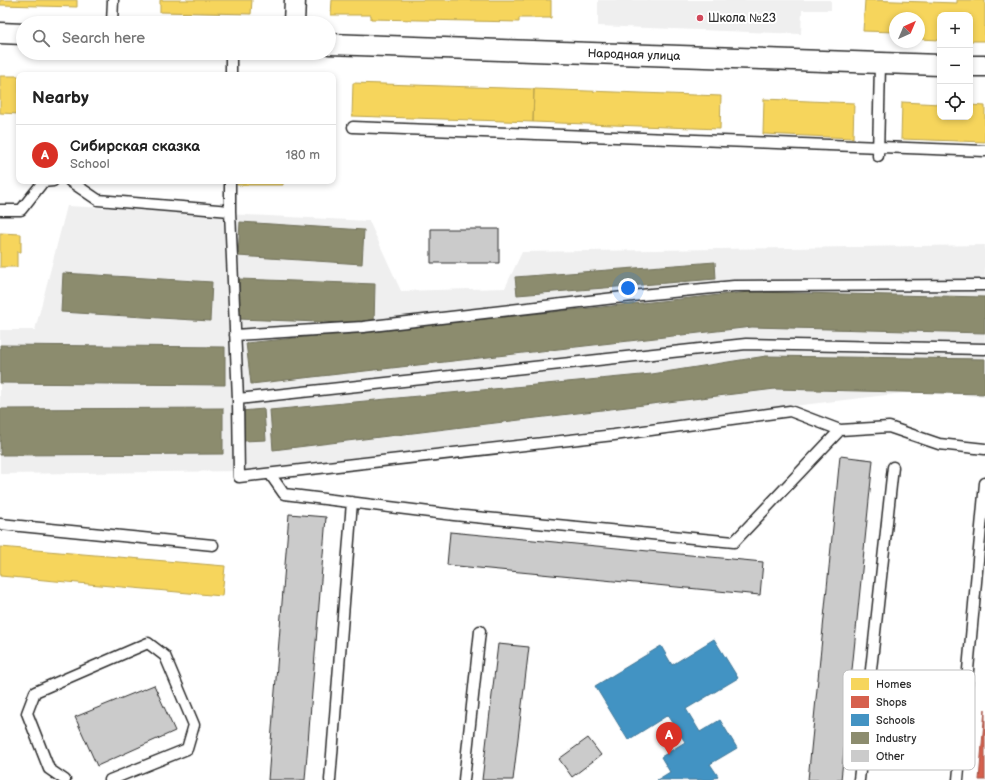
<!DOCTYPE html>
<meta charset="utf-8">
<style>
:root{--surface:#fff;--page:#f6f6f6;--text:#222;--muted:#767676;--line:#e0e0e0;--accent:#d93025}
body{margin:0;font-family:"Balsamiq Sans",sans-serif;background:var(--page);color:var(--text)}
.controls{position:absolute;right:12px;top:12px;display:grid;overflow:hidden;border-radius:8px;box-shadow:0 2px 6px #0003}
.controls button{width:36px;height:36px;display:grid;place-items:center;padding:0;border:0;border-bottom:1px solid var(--line);background:var(--surface);color:var(--text);font:20px sans-serif}
.compass{position:absolute;left:889px;top:12px;width:36px;height:36px;border-radius:50%;background:var(--surface);box-shadow:0 2px 6px #0003;rotate:44deg}
.you{position:absolute;left:628px;top:288px;width:14px;height:14px;margin:-10px;border:3px solid #fff;border-radius:50%;background:#1a73e8;box-shadow:0 0 0 6px #1a73e833}
.badge{display:grid;place-items:center;width:26px;height:26px;border-radius:50%;background:var(--accent);color:#fff;font-size:13px;font-weight:700}
.pin{position:absolute;translate:-50% -33px;filter:drop-shadow(0 1px 2px #0008)}
.pin::after{content:'';position:absolute;top:21px;width:14px;height:12px;background:inherit;clip-path:polygon(0 0,100% 0,50% 100%)}
.list{margin:0;padding:0;list-style:none}
h2{display:flex;justify-content:space-between;align-items:center;height:52px;margin:0;padding:0 16px;font-size:17px}
h2 small{font-size:13px;font-weight:400;color:var(--muted)}
.list li{display:grid;grid-template-columns:26px 1fr auto;gap:12px;align-items:center;box-sizing:border-box;height:60px;padding:0 16px;border-top:1px solid var(--line)}
.list b{display:block;font-size:15px;white-space:nowrap}
.list p{margin:0;font-size:13px;white-space:nowrap;color:var(--muted)}
.list em{font-size:13px;font-style:normal;color:var(--muted)}
.icon{flex:none;width:22px;height:22px;fill:none;stroke:currentColor;stroke-width:2;stroke-linecap:round;stroke-linejoin:round}
.map{position:relative;flex:none;width:985px;height:780px;overflow:hidden}
.search{position:absolute;background:var(--surface);box-shadow:0 2px 6px #0003;left:16px;top:16px;width:320px;height:44px;display:flex;align-items:center;gap:10px;box-sizing:border-box;padding:0 14px;border-radius:22px;color:var(--muted);font-size:15px}
.panel{position:absolute;background:var(--surface);box-shadow:0 2px 6px #0003;left:16px;top:72px;width:320px;height:112px;border-radius:8px}
.map>svg:first-child{display:block}
.built{fill:#efefef}
.homes{fill:#f6d55c;stroke:#b9a24d}
.shops{fill:#d6604d;stroke:#a35043}
.schools{fill:#4393c3;stroke:#3c7495}
.industry{fill:#8c8c6e;stroke:#6f6f5a}
.building{fill:#cbcbcb;stroke:#2b2b2b}
.lines{fill:none;stroke-linecap:round;stroke-linejoin:round}
.service-casing{stroke:#2b2b2b;stroke-width:13}
.minor-casing{stroke:#2b2b2b;stroke-width:23}
.service{stroke:#fff;stroke-width:10}
.minor{stroke:#fff;stroke-width:20}
.poi-dot{fill:#d1495b;stroke:#fff;stroke-width:1.5}
.labels{text-anchor:middle;dominant-baseline:central;stroke-width:4;stroke-linejoin:round;paint-order:stroke}
.poi-label{font-size:12px;fill:#2b2b2b;stroke:#fff;text-anchor:start}
.street-label{font-size:12px;fill:#2b2b2b;stroke:#fff}
.key{fill:#fff;stroke:#bfbfbf;stroke-width:1}
.key-label{font-size:11px;fill:#2b2b2b}
</style>
<div class="map">
<svg width="985" height="780" viewBox="0 0 985 780">
<rect width="100%" height="100%" fill="#fff"/>
<filter id="ink" filterUnits="userSpaceOnUse"><feTurbulence type="fractalNoise" baseFrequency=".025" numOctaves="2"/><feDisplacementMap in="SourceGraphic" scale="8" xChannelSelector="R" yChannelSelector="G"/><feConvolveMatrix kernelMatrix="1 2 1 2 8 2 1 2 1" color-interpolation-filters="sRGB"/></filter>
<g filter="url(#ink)">
<!-- built -->
<path class="built" d="M 598,0 L 831,0 L 831,10 L 802,10 L 801,34 L 598,26 Z
M 67,206 L 369,221 L 401,291 L 505,288 L 522,252 L 985,245 L 985,397 L 921,391 L 243,471 L 0,474 L 0,330 L 35,330 Z"/>
<!-- homes -->
<path class="homes" d="M 0,0 L 77,0 L 77,7 L 0,5 Z
M 160,0 L 252,0 L 251,14 L 160,12 Z
M 332,0 L 551,0 L 551,18 L 519,18 L 519,22 L 371,19 L 371,15 L 331,15 Z
M 865,0 L 957,3 L 957,0 L 985,0 L 985,41 L 970,41 L 970,15 L 940,15 L 940,40 L 919,39 L 919,18 L 895,18 L 895,32 L 863,31 Z
M 0,76 L 19,76 L 19,114 L 0,113 Z
M 353,83 L 534,89 L 533,122 L 352,116 Z
M 534,89 L 721,96 L 720,129 L 533,122 Z
M 764,99 L 854,103 L 853,138 L 763,134 Z
M 902,102 L 940,104 L 940,117 L 970,117 L 970,105 L 985,106 L 985,142 L 901,139 Z
M 237,181 L 283,181 L 283,185 L 237,185 Z
M 0,233 L 21,234 L 21,252 L 17,252 L 17,267 L 0,267 Z
M 0,547 L 225,566 L 222,596 L 0,576 Z"/>
<!-- shops -->
<path class="shops" d="M 985,709 L 985,780 L 979,780 Z"/>
<!-- schools -->
<path class="schools" d="M 714,639 L 738,678 L 686,709 L 700,732 L 720,720 L 737,748 L 710,764 L 718,776 L 712,780 L 657,780 L 670,772 L 661,757 L 685,742 L 668,715 L 628,740 L 595,686 L 661,646 L 672,665 Z"/>
<!-- industry -->
<path class="industry" d="M 240,222 L 364,230 L 362,264 L 238,256 Z
M 715,262 L 716,279 L 517,295 L 515,277 Z
M 63,273 L 212,282 L 210,321 L 61,312 Z
M 239,279 L 375,284 L 374,324 L 238,319 Z
M 750,292 L 985,297 L 985,333 L 752,327 L 251,384 L 246,343 Z
M 0,345 L 225,347 L 225,385 L 0,383 Z
M 766,356 L 985,359 L 985,394 L 775,389 L 273,450 L 270,410 L 652,374 Z
M 223,408 L 223,454 L 0,455 L 0,409 Z
M 264,409 L 266,440 L 243,441 L 241,411 Z"/>
<!-- building -->
<path class="building" d="M 431,229 L 499,229 L 499,263 L 431,263 Z
M 840,456 L 873,460 L 841,780 L 808,780 Z
M 289,514 L 326,517 L 305,780 L 268,780 Z
M 450,532 L 763,562 L 760,595 L 447,565 Z
M 498,644 L 529,647 L 513,780 L 482,780 Z
M 154,685 L 175,731 L 97,766 L 75,717 Z
M 588,738 L 601,755 L 572,777 L 559,759 Z"/>
<g class="lines">
<!-- service casing -->
<g class="service-casing">
<path id="service" d="M 112,23 L 113,0
M 231,75 L 231,53
M 353,127 L 985,151
M 878,156 L 880,64
M 70,181 L 98,200 L 230,211 L 230,181
M 0,210 L 21,210 L 43,182 L 53,181
M 230,211 L 238,399 L 239,477 L 614,435 L 790,411 L 840,430
M 235,335 L 363,327 L 641,295 L 734,286 L 985,285
M 238,399 L 746,344 L 985,349
M 270,474 L 284,494 L 454,515 L 734,542 L 840,430 L 889,427 L 939,444 L 985,449
M 0,524 L 213,545
M 65,780 L 49,769 L 27,713 L 35,692 L 148,643 L 165,656 L 194,725 L 187,749 L 110,780
M 330,780 L 352,502
M 464,780 L 480,631
M 859,780 L 893,467
M 958,780 L 985,483"/>
</g>
<!-- minor casing -->
<g class="minor-casing">
<path id="minor" d="M 294,23 L 295,0
M 0,33 L 23,34
M 329,44 L 940,65
M 970,66 L 985,66"/>
</g>
<!-- service -->
<use href="#service" class="service"/>
<!-- minor -->
<use href="#minor" class="minor"/>
</g>
</g>
<!-- markers -->
<circle class="poi-dot" cx="700" cy="18" r="4"/>
<g class="labels">
<!-- poi labels -->
<g class="poi-label">
<text x="708" y="18">Школа №23</text>
</g>
<!-- street labels -->
<g class="street-label">
<text transform="translate(634 55) rotate(2)">Народная улица</text>
</g>
</g>
<!-- legend -->
<rect x="843" y="670" width="132" height="100" rx="6" class="key"/>
<rect x="851" y="678" width="18" height="12" fill="#f6d55c"/>
<rect x="851" y="696" width="18" height="12" fill="#d6604d"/>
<rect x="851" y="714" width="18" height="12" fill="#4393c3"/>
<rect x="851" y="732" width="18" height="12" fill="#8c8c6e"/>
<rect x="851" y="750" width="18" height="12" fill="#cbcbcb"/>
<g class="key-label">
<text x="876" y="688">Homes</text>
<text x="876" y="706">Shops</text>
<text x="876" y="724">Schools</text>
<text x="876" y="742">Industry</text>
<text x="876" y="760">Other</text>
</g>
</svg>
<div class="controls">
<button>+</button>
<button>−</button>
<button><svg class="icon" aria-label="locate" viewBox="0 0 24 24"><circle cx="12" cy="12" r="6"/><path d="M12 2v4M12 18v4M2 12h4M18 12h4"/></svg></button>
</div>
<svg class="compass" viewBox="-18 -18 36 36"><path d="M0-13l5 13h-10z" fill="#e53935"/><path d="M0 13l5-13h-10z" fill="#767676"/></svg>
<div class="you"></div>
<div class="pin badge" style="left:669px;top:755px">A</div>
<div class="search"><svg class="icon" aria-label="search" viewBox="0 0 24 24"><circle cx="10" cy="10" r="6"/><path d="M15 15l6 6"/></svg>Search here</div>
<section class="panel">
<h2>Nearby<small></small></h2>
<ul class="list">
<li><span class="badge">A</span><div><b>Сибирская сказка</b><p>School</p></div><em>180 m</em></li>
</ul>
</section>
</div>
